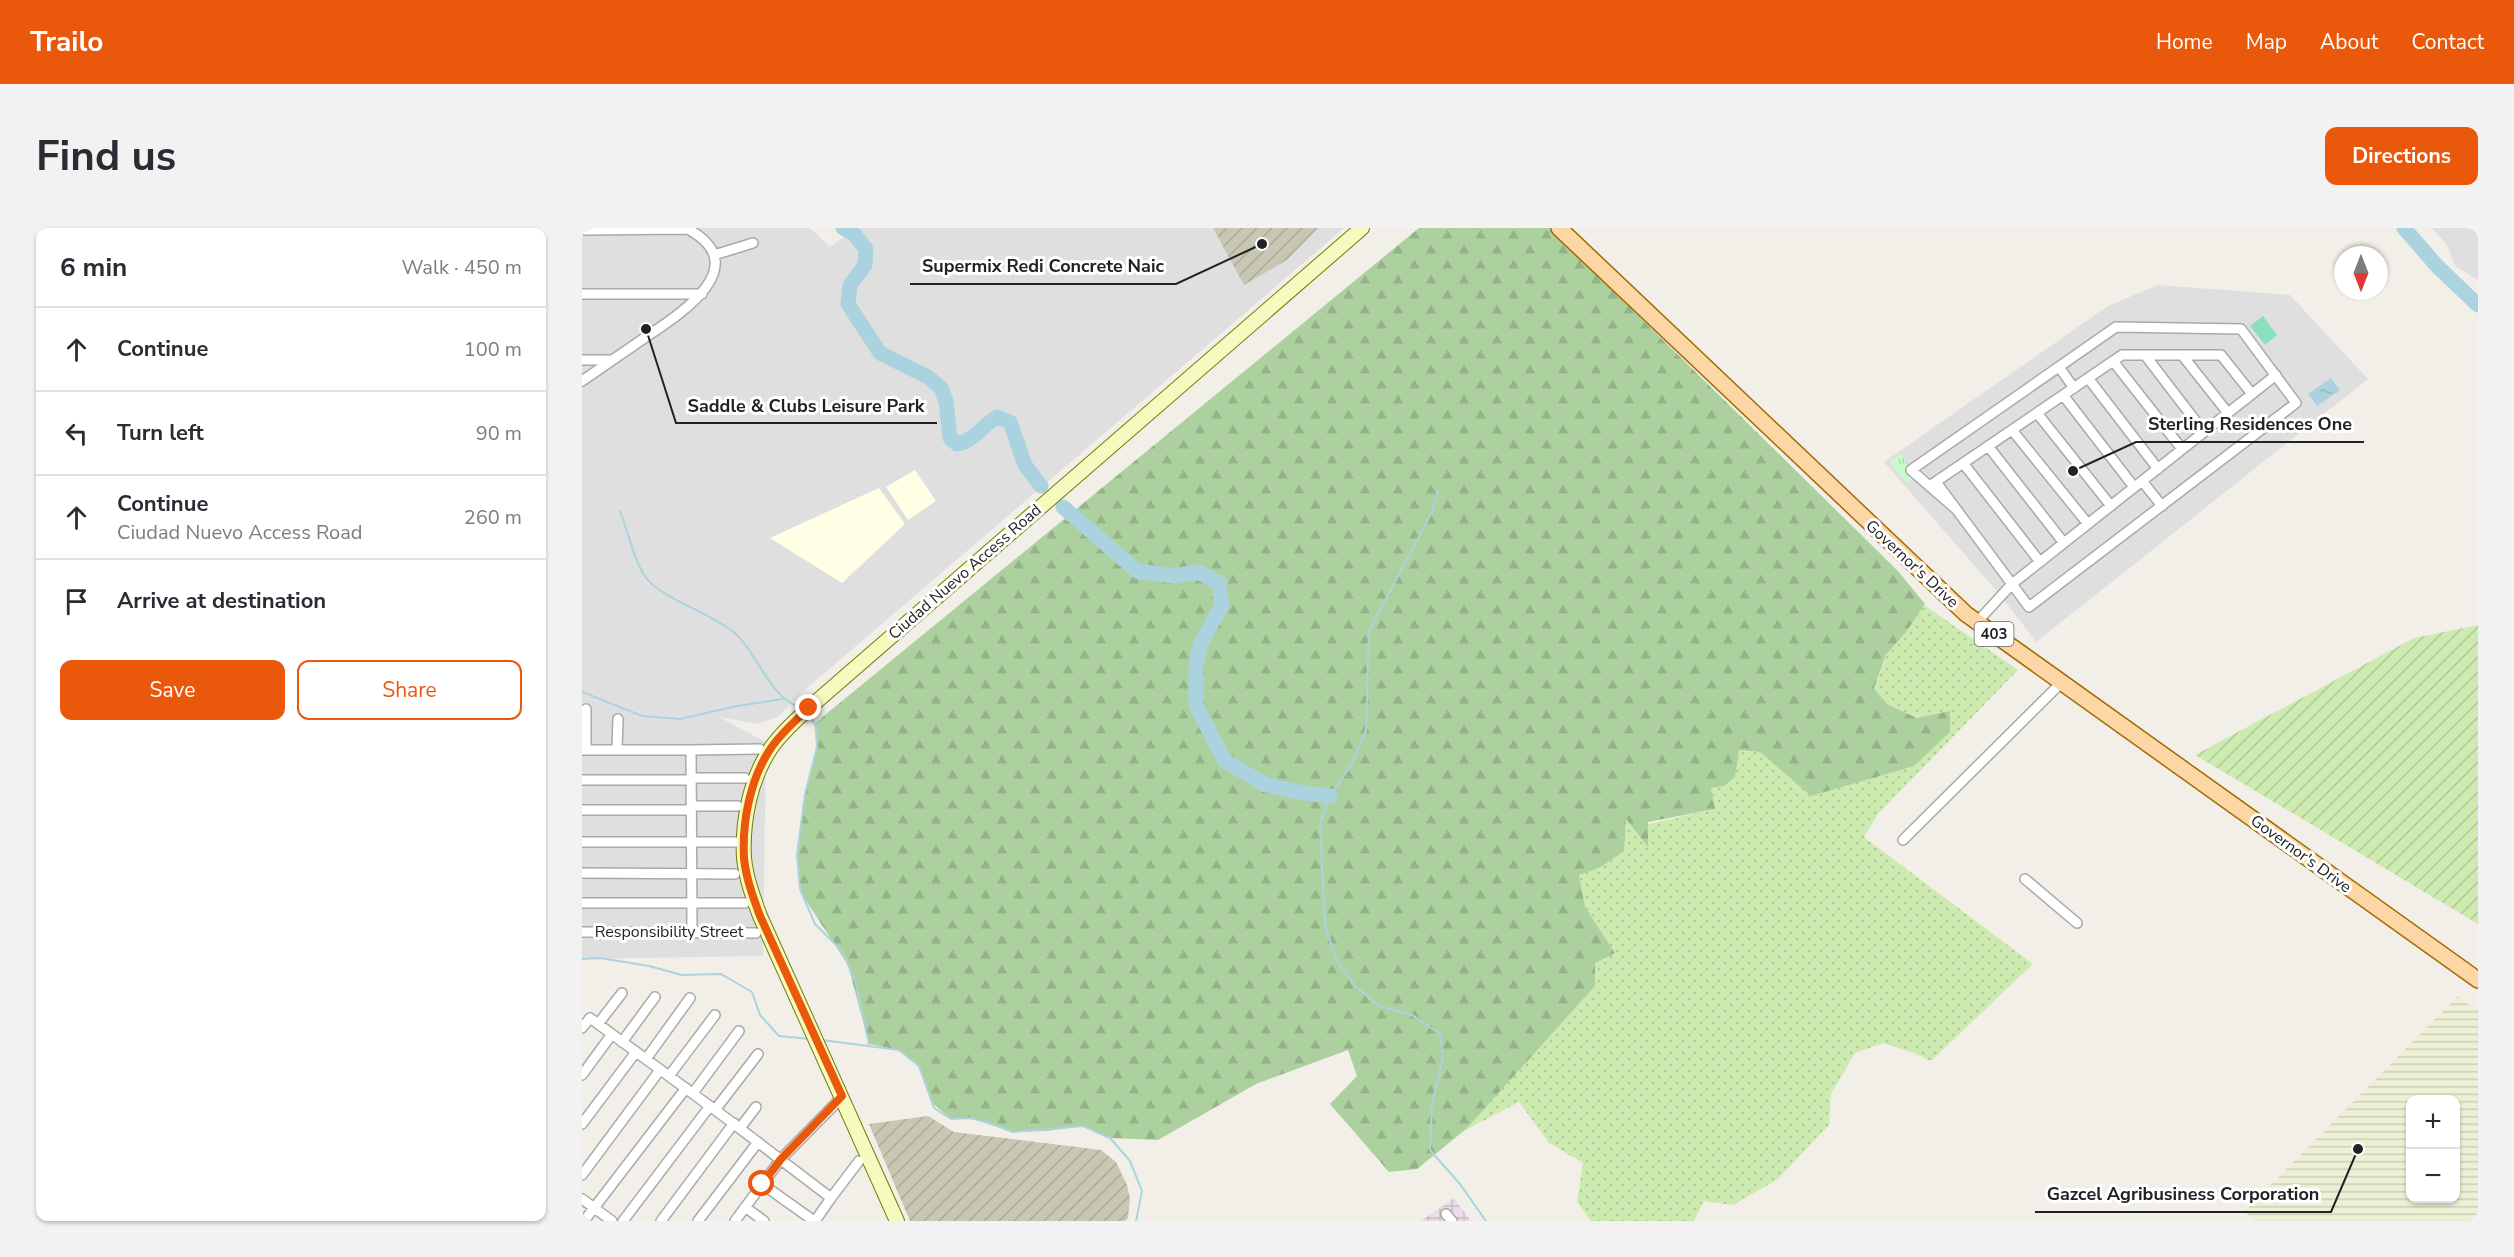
<!DOCTYPE html>
<meta charset="utf-8">
<style>
:root{--surface:#fff;--page:#f2f2f3;--text:#2b2b33;--muted:#7c7c81;--line:#e1e1e2;--accent:#ea580c}
body{margin:0;font-family:"Nunito Sans",sans-serif;background:var(--page);color:var(--text)}
.controls{position:absolute;right:18px;bottom:18px;display:grid;overflow:hidden;border-radius:12px;box-shadow:0 2px 4px #0004}
.controls button{width:54px;height:54px;display:grid;place-items:center;padding:0;border:0;border-bottom:2px solid var(--line);background:var(--surface);color:var(--text);font:30px sans-serif}
.compass{position:absolute;left:1752px;top:18px;width:54px;height:54px;border-radius:50%;background:var(--surface);box-shadow:0 2px 4px #0004;rotate:180deg}
.stop{position:absolute;width:18px;height:18px;margin:-14px;border:4px solid #ea580c;border-radius:50%;background:#fff}
.stop.end{background:#ea580c;border-color:#fff;box-shadow:0 2px 6px #0008}
.list{margin:0;padding:0;list-style:none}
h2{display:flex;justify-content:space-between;align-items:center;height:78px;margin:0;padding:0 24px;font-size:26px}
h2 small{font-size:20px;font-weight:400;color:var(--muted)}
.list li{display:grid;grid-template-columns:39px 1fr auto;gap:18px;align-items:center;box-sizing:border-box;height:84px;padding:0 24px;border-top:2px solid var(--line)}
.list b{display:block;font-size:22px;white-space:nowrap}
.list p{margin:0;font-size:20px;white-space:nowrap;color:var(--muted)}
.list em{font-size:20px;font-style:normal;color:var(--muted)}
.actions{display:flex;gap:12px;padding:18px 24px}
.actions a{flex:1;padding:14px 0;border:2px solid var(--accent);border-radius:12px;text-align:center;font-size:21px;color:var(--accent)}
.actions .main{background:var(--accent);color:#fff}
.icon{flex:none;width:33px;height:33px;fill:none;stroke:currentColor;stroke-width:2;stroke-linecap:round;stroke-linejoin:round}
.map{position:relative;flex:none;width:1896px;height:993px;overflow:hidden;border-radius:12px}
header{display:flex;align-items:center;gap:36px;box-sizing:border-box;height:84px;padding:0 30px;background:var(--accent);color:#fff}
header strong{font-size:28px}
nav{display:flex;gap:33px;margin-inline-start:auto;font-size:21px}
.intro{display:flex;align-items:center;justify-content:space-between;box-sizing:border-box;height:144px;padding:0 36px}
h1{margin:0;font-size:42px}
.button{padding:15px 27px;border-radius:12px;background:var(--accent);color:#fff;font-size:21px;font-weight:700}
main{display:flex;gap:36px;padding:0 36px}
aside{flex:1;background:var(--surface);border-radius:12px;box-shadow:0 2px 4px #0004}
.map>svg:first-child{display:block}
.residential{fill:#e0dfdf}
.industrial{fill:url(#industrial-grid)}
.education{fill:#ffffe5}
.construction{fill:url(#construction-furrows)}
.farmland{fill:url(#farmland-rules);fill-rule:evenodd}
.grass{fill:url(#grass-dots)}
.forest{fill:url(#forest-firs)}
.park{fill:url(#park-tufts)}
.garden{fill:url(#garden-furrows)}
.pitch{fill:#88e0be}
.water{fill:url(#water-ripples)}
.lines{fill:none;stroke-linecap:round;stroke-linejoin:round}
.stream{stroke:#aad3df;stroke-width:2}
.river{stroke:#aad3df;stroke-width:15}
.street-casing{stroke:#a9a9a9;stroke-width:12}
.secondary-casing{stroke:#707d05;stroke-width:16}
.primary-casing{stroke:#a06b00;stroke-width:18}
.street{stroke:#fff;stroke-width:9}
.secondary{stroke:#f7fabf;stroke-width:14}
.primary{stroke:#fcd6a4;stroke-width:15}
.route{stroke:#ea580c;stroke-width:8}
.labels{text-anchor:middle;dominant-baseline:central;stroke-width:6;stroke-linejoin:round;paint-order:stroke}
.shield{fill:#fff;stroke:#646464;stroke-width:1.5}
.shield-label{font-size:15px;font-weight:bold;fill:#222}
.street-label{font-size:16px;fill:#222;stroke:#fff}
.leader{fill:none;stroke:#222;stroke-width:2}
.callout-dot{fill:#222;stroke:#fff;stroke-width:2}
.callout-label{font-size:18px;text-anchor:middle;font-weight:bold;fill:#222;stroke:#fff;stroke-width:6;stroke-linejoin:round;paint-order:stroke}
</style>
<header>
<strong>Trailo</strong>
<nav><a>Home</a><a>Map</a><a>About</a><a>Contact</a></nav>
</header>
<div class="intro"><h1>Find us</h1><a class="button">Directions</a></div>
<main>
<aside>
<h2>6 min<small>Walk · 450 m</small></h2>
<ul class="list">
<li><svg class="icon" aria-label="ahead" viewBox="0 0 24 24"><path d="M12 20V5M6 11l6-6 6 6"/></svg><div><b>Continue</b></div><em>100 m</em></li>
<li><svg class="icon" aria-label="left" viewBox="0 0 24 24"><path d="M17 20v-9H6M10 6l-5 5 5 5"/></svg><div><b>Turn left</b></div><em>90 m</em></li>
<li><svg class="icon" aria-label="ahead" viewBox="0 0 24 24"><path d="M12 20V5M6 11l6-6 6 6"/></svg><div><b>Continue</b><p>Ciudad Nuevo Access Road</p></div><em>260 m</em></li>
<li><svg class="icon" aria-label="arrive" viewBox="0 0 24 24"><path d="M6 21V4h12l-3 4 3 4H6"/></svg><div><b>Arrive at destination</b></div></li>
</ul>
<div class="actions"><a class="main">Save</a><a>Share</a></div>
</aside>
<div class="map">
<svg width="1896" height="993" viewBox="0 0 1896 993">
<defs>
<pattern id="industrial-grid" width="8" height="8" patternUnits="userSpaceOnUse" patternTransform="scale(1.5)"><rect width="8" height="8" fill="#ebdbe8"/><path d="M0 4h8M4 0v8" fill="none" stroke="#c9bcc7"/></pattern>
<pattern id="construction-furrows" width="10" height="10" patternUnits="userSpaceOnUse" patternTransform="scale(1.5)"><rect width="10" height="10" fill="#c7c7b4"/><path d="M-1 1l2-2M0 10L10 0M9 11l2-2" fill="none" stroke="#abab9a"/></pattern>
<pattern id="farmland-rules" width="6" height="5" patternUnits="userSpaceOnUse" patternTransform="scale(1.5)"><rect width="6" height="5" fill="#eef0d5"/><path d="M0 2.5h6" fill="none" stroke="#ccceb7"/></pattern>
<pattern id="grass-dots" width="8" height="8" patternUnits="userSpaceOnUse" patternTransform="scale(1.5)"><rect width="8" height="8" fill="#cdebb0"/><path d="M2 2h.1M6 6h.1" fill="none" stroke="#b0c997" stroke-width="1.8" stroke-linecap="round"/></pattern>
<pattern id="forest-firs" width="22" height="20" patternUnits="userSpaceOnUse" patternTransform="scale(1.5)"><rect width="22" height="20" fill="#add19e"/><path d="M5 1l3.5 6h-7zM16 11l3.5 6h-7z" fill="#95b388"/></pattern>
<pattern id="park-tufts" width="24" height="20" patternUnits="userSpaceOnUse" patternTransform="scale(1.5)"><rect width="24" height="20" fill="#c8facc"/><path d="M3 7l-1-3M5 7V3M7 7l1-3M15 17l-1-3M17 17v-4M19 17l1-3" fill="none" stroke="#acd6af"/></pattern>
<pattern id="garden-furrows" width="10" height="10" patternUnits="userSpaceOnUse" patternTransform="scale(1.5)"><rect width="10" height="10" fill="#cdebb0"/><path d="M-1 1l2-2M0 10L10 0M9 11l2-2" fill="none" stroke="#b0c997"/></pattern>
<pattern id="water-ripples" width="26" height="14" patternUnits="userSpaceOnUse" patternTransform="scale(1.5)"><rect width="26" height="14" fill="#aad3df"/><path d="M2 4q2-2 4 0t4 0M15 11q2-2 4 0t4 0" fill="none" stroke="#92b5bf"/></pattern>
</defs>
<rect width="100%" height="100%" fill="#f2efe9"/>
<!-- residential -->
<path class="residential" d="M 0,0 L 228,0 L 248,19 L 274,0 L 762,0 L 219,465 L 197,488 L 176,496 L 137,489 L 184,514 L 181,728 L 0,731 Z
M 1850,0 L 1896,0 L 1896,52 L 1873,38 L 1865,17 Z
M 1576,57 L 1708,67 L 1786,151 L 1454,414 L 1419,368 L 1302,234 L 1526,78 Z"/>
<!-- industrial -->
<path class="industrial" d="M 872,970 L 889,993 L 839,993 Z"/>
<!-- education -->
<path class="education" d="M 333,242 L 354,273 L 326,292 L 304,259 Z
M 297,260 L 323,296 L 260,355 L 188,310 Z"/>
<!-- construction -->
<path class="construction" d="M 631,0 L 736,0 L 705,32 L 662,57 Z
M 346,888 L 372,904 L 519,922 L 534,934 L 545,957 L 548,970 L 546,990 L 543,993 L 328,993 L 287,896 Z"/>
<!-- farmland -->
<path class="farmland" d="M 1876,768 L 1894,783 L 1896,782 L 1896,993 L 1671,993 L 1663,983 ZM 1828,872 L 1874,872 L 1874,970 L 1828,970 Z"/>
<!-- grass -->
<path class="grass" d="M 1342,377 L 1436,442 L 1296,586 L 1282,609 L 1451,736 L 1349,833 L 1332,825 L 1301,815 L 1273,825 L 1249,866 L 1247,897 L 1196,951 L 1151,977 L 1122,973 L 1112,993 L 1009,993 L 995,974 L 1001,935 L 967,915 L 937,874 L 880,904 L 1013,758 L 1013,735 L 1033,725 L 1002,679 L 997,647 L 1044,590 L 1066,619 L 1066,596 L 1132,581 L 1129,560 L 1142,558 L 1157,522 L 1178,524 L 1229,567 L 1367,484 L 1335,490 L 1305,476 L 1292,460 L 1305,426 L 1324,404 Z"/>
<!-- forest -->
<path class="forest" d="M 837,0 L 967,0 L 1316,343 L 1343,376 L 1324,404 L 1304,427 L 1292,460 L 1305,476 L 1335,490 L 1368,483 L 1368,504 L 1332,538 L 1229,568 L 1178,524 L 1157,522 L 1153,549 L 1142,558 L 1129,560 L 1133,581 L 1066,594 L 1066,619 L 1044,591 L 1042,623 L 1019,639 L 997,647 L 1003,679 L 1033,725 L 1013,735 L 1013,758 L 884,901 L 835,941 L 807,944 L 748,876 L 775,848 L 766,822 L 674,856 L 576,912 L 528,910 L 501,898 L 465,903 L 429,904 L 389,890 L 369,891 L 350,875 L 337,838 L 317,822 L 287,816 L 266,737 L 219,665 L 215,627 L 223,566 L 235,519 L 232,496 Z"/>
<!-- park -->
<path class="park" d="M 1319,226 L 1328,238 L 1323,242 L 1331,251 L 1326,256 L 1307,234 Z"/>
<!-- garden -->
<path class="garden" d="M 1896,397 L 1896,696 L 1613,527 L 1832,410 Z"/>
<!-- pitch -->
<path class="pitch" d="M 1681,88 L 1695,107 L 1683,117 L 1668,98 Z"/>
<!-- water -->
<path class="water" d="M 1749,150 L 1758,162 L 1735,178 L 1726,166 Z"/>
<g class="lines">
<!-- stream -->
<path class="stream" d="M 856,263 L 849,286 L 787,403 L 784,502 L 770,536 L 748,568 L 738,595 L 743,698 L 755,733 L 773,758 L 797,778 L 830,787 L 858,806 L 861,829 L 850,876 L 848,922 L 878,956 L 904,993
M 38,283 C 46,303 53,337 65,351 C 81,371 132,386 155,407 C 176,428 186,463 212,477
M 0,464 L 60,488 L 98,491 L 155,478 L 201,471
M 229,490 L 234,498 L 235,519 L 223,566 L 215,627 L 218,661 L 233,696 L 260,723 L 273,752 L 287,816
M 0,731 L 18,730 L 67,738 L 100,747 L 139,746 L 170,764 L 178,787 L 197,808 L 228,811
M 240,812 L 317,822 L 337,838 L 352,880 L 369,891 L 388,890 L 408,895 L 431,904 L 501,898 L 528,910 L 548,933 L 560,963 L 554,993"/>
<!-- river -->
<path class="river" d="M 261,0 L 272,6 L 284,21 L 283,37 L 268,57 L 266,76 L 298,125 L 346,149 L 359,160 L 364,173 L 368,210 L 375,216 C 391,214 401,197 415,189 L 428,194 L 443,237 L 459,258
M 1822,0 L 1855,38 L 1896,77
M 481,279 L 555,343 L 591,348 L 616,344 L 637,355 L 640,377 L 618,417 L 614,439 L 614,478 L 643,533 L 684,557 L 722,565 L 748,568"/>
<!-- street casing -->
<g class="street-casing">
<path id="street" d="M 0,2 L 106,1 C 175,39 95,88 61,111 C 41,125 20,139 0,153
M 132,27 L 171,15
M 0,66 L 120,66
M 1563,127 L 1622,204
M 1600,127 L 1646,185
M 0,132 L 30,132
M 1531,133 L 1600,221
M 1477,139 L 1492,160
M 1506,150 L 1576,241
M 1481,167 L 1552,259
M 1455,185 L 1529,278
M 1430,202 L 1506,296
M 1406,218 L 1482,315
M 1381,235 L 1458,334
M 1560,253 L 1580,278
M 1354,254 L 1447,379 L 1714,175 L 1659,101 L 1534,99 L 1329,242 L 1375,282
M 1349,257 L 1540,127 L 1639,127 L 1670,166
M 1395,394 L 1430,356 L 1694,147
M 0,522 L 109,522 L 110,704
M 4,522 L 4,481
M 35,522 L 36,491
M 109,522 L 178,521
M 109,550 L 163,550
M 0,552 L 109,552
M 109,578 L 156,578
M 0,582 L 109,582
M 1321,612 L 1479,455
M 0,614 L 162,614
M 0,645 L 153,646
M 1443,651 L 1495,695
M 0,675 L 163,675
M 0,704 L 174,705
M 16,796 L 40,765
M 0,800 L 8,790 L 144,890 L 249,970 L 233,993
M 40,814 L 73,769
M 64,831 L 108,770
M 0,847 L 30,806
M 87,848 L 133,787
M 111,865 L 157,803
M 133,882 L 176,826
M 0,896 L 54,824
M 158,900 L 174,879
M 0,947 L 78,842
M 180,956 L 232,993
M 249,970 L 277,933
M 0,971 L 30,993
M 163,979 L 182,993
M 864,986 L 870,993
M 2,993 L 104,860
M 41,993 L 128,878
M 79,993 L 152,895
M 116,993 L 176,914
M 153,993 L 199,931 L 260,869"/>
</g>
<!-- secondary casing -->
<g class="secondary-casing">
<path id="secondary" d="M 315,993 L 178,688 C 171,669 164,650 162,630 C 160,594 168,551 189,520 C 199,505 214,492 227,480 L 780,0"/>
</g>
<!-- primary casing -->
<g class="primary-casing">
<path id="primary" d="M 977,0 L 1384,386 L 1896,752"/>
</g>
<!-- street -->
<use href="#street" class="street"/>
<!-- secondary -->
<use href="#secondary" class="secondary"/>
<!-- primary -->
<use href="#primary" class="primary"/>
</g>
<g class="lines">
<!-- route -->
<path class="route" d="M 180,956 L 199,931 L 260,868 L 178,688 C 171,669 164,650 162,630 C 160,594 168,551 189,520 C 199,505 214,492 227,480"/>
</g>
<g class="labels">
<!-- shield labels -->
<rect class="shield" x="1392.5" y="394" width="39" height="24" rx="4.5"/>
<g class="shield-label">
<text x="1412" y="406">403</text>
</g>
<!-- street labels -->
<g class="street-label">
<text transform="translate(1330 336) rotate(43)">Governor's Drive</text>
<text transform="translate(383 344) rotate(-41)">Ciudad Nuevo Access Road</text>
<text transform="translate(1719 626) rotate(36)">Governor's Drive</text>
<text x="87" y="704">Responsibility Street</text>
</g>
</g>
<!-- callouts -->
<path class="leader" d="M680 16L594 56H328M64 101L94 195H355M1491 243L1554 214H1782M1776 921L1749 984H1453"/>
<g class="callout-dot">
<circle cx="680" cy="16" r="6"/>
<circle cx="64" cy="101" r="6"/>
<circle cx="1491" cy="243" r="6"/>
<circle cx="1776" cy="921" r="6"/>
</g>
<g class="callout-label">
<text x="461" y="44">Supermix Redi Concrete Naic</text>
<text x="224" y="184">Saddle &amp; Clubs Leisure Park</text>
<text x="1668" y="202">Sterling Residences One</text>
<text x="1601" y="972">Gazcel Agribusiness Corporation</text>
</g>
</svg>
<div class="controls">
<button>+</button>
<button>−</button>
</div>
<svg class="compass" viewBox="-18 -18 36 36"><path d="M0-13l5 13h-10z" fill="#e53935"/><path d="M0 13l5-13h-10z" fill="#7c7c81"/></svg>
<div class="stop" style="left:180px;top:956px"></div>
<div class="stop end" style="left:227px;top:480px"></div>
</div>
</main>
